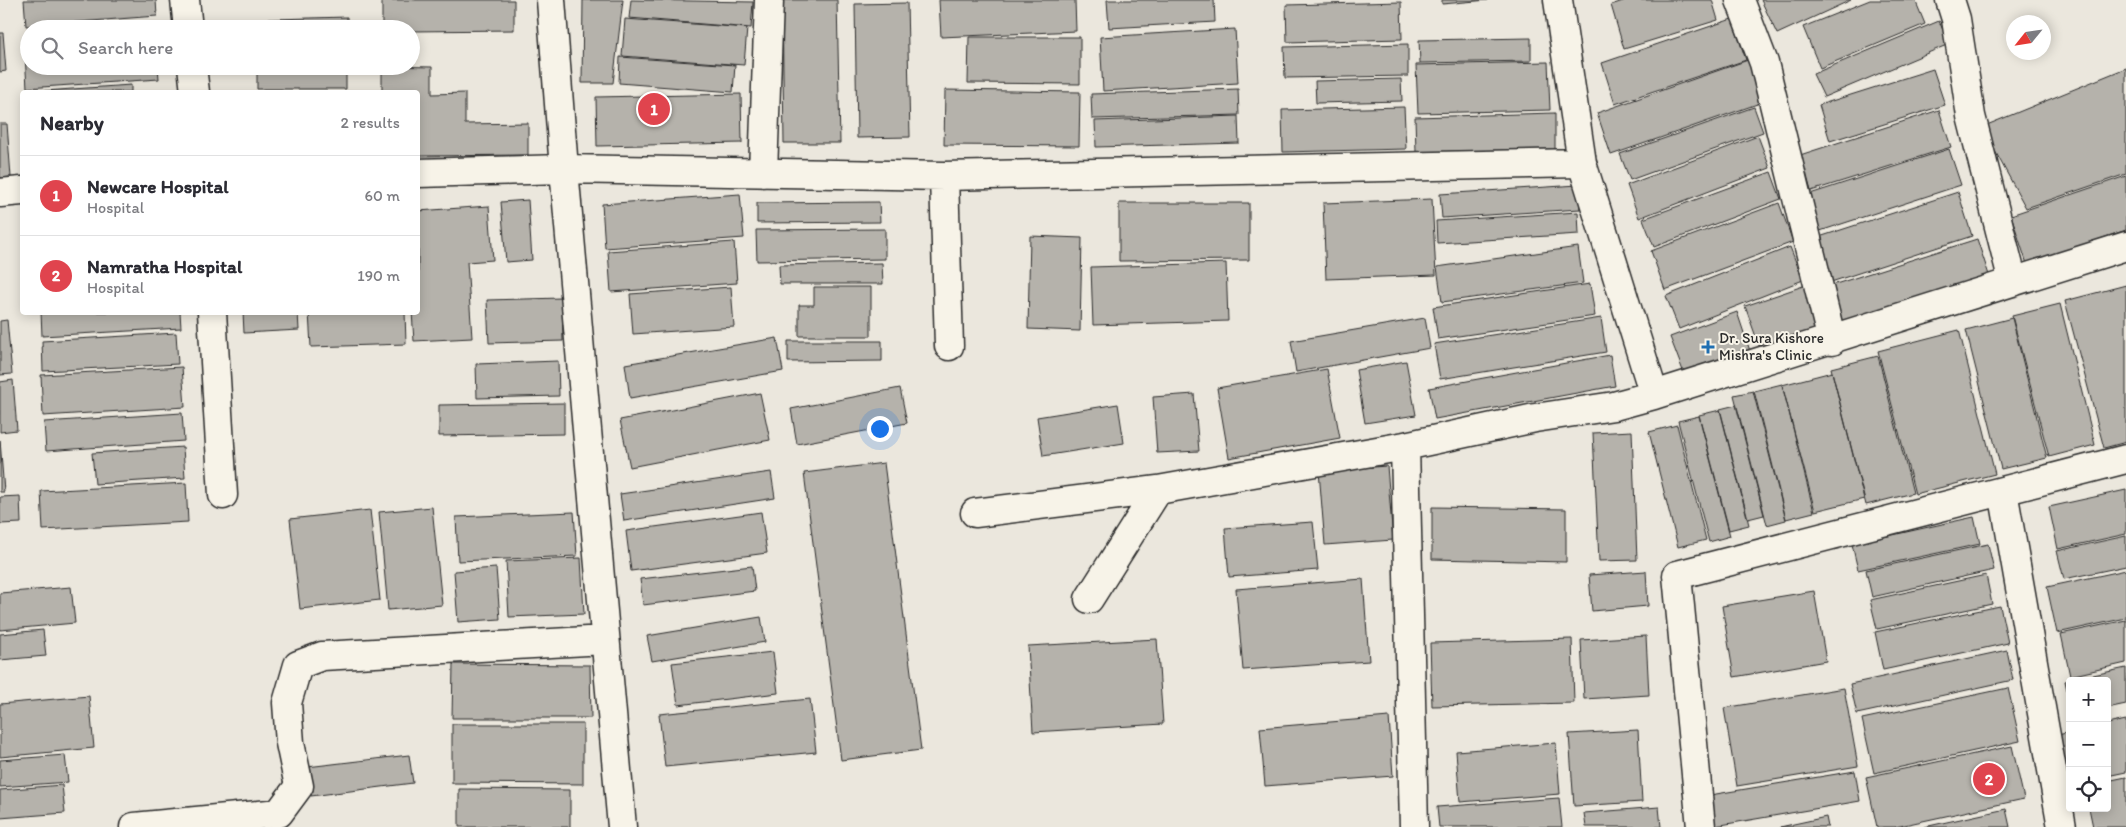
<!DOCTYPE html>
<meta charset="utf-8">
<style>
:root{--surface:#fff;--page:#f7f7f7;--text:#2b2b33;--muted:#7c7c81;--line:#e1e1e2;--accent:#1a73e8}
body{margin:0;font-family:Itim,sans-serif;background:var(--page);color:var(--text)}
.controls{position:absolute;right:15px;bottom:15px;display:grid;overflow:hidden;border-radius:5px;box-shadow:0 2px 12px #0003}
.controls button{width:45px;height:45px;display:grid;place-items:center;padding:0;border:0;border-bottom:1px solid var(--line);background:var(--surface);color:var(--text);font:25px sans-serif}
.compass{position:absolute;left:2006px;top:15px;width:45px;height:45px;border-radius:50%;background:var(--surface);box-shadow:0 2px 12px #0003;rotate:240deg}
.you{position:absolute;left:879px;top:428px;width:18px;height:18px;margin:-12px;border:4px solid #fff;border-radius:50%;background:#1a73e8;box-shadow:0 0 0 8px #1a73e833}
.badge{display:grid;place-items:center;width:32px;height:32px;border-radius:50%;background:var(--accent);color:#fff;font-size:16px;font-weight:700}
.pin{position:absolute;translate:-50% -50%;border:2px solid #fff;box-shadow:0 1px 5px #0006}
.list{margin:0;padding:0;list-style:none}
h2{display:flex;justify-content:space-between;align-items:center;height:65px;margin:0;padding:0 20px;font-size:21px}
h2 small{font-size:16px;font-weight:400;color:var(--muted)}
.list li{display:grid;grid-template-columns:32px 1fr auto;gap:15px;align-items:center;box-sizing:border-box;height:80px;padding:0 20px;border-top:1px solid var(--line)}
.list b{display:block;font-size:19px;white-space:nowrap}
.list p{margin:0;font-size:16px;white-space:nowrap;color:var(--muted)}
.list em{font-size:16px;font-style:normal;color:var(--muted)}
.icon{flex:none;width:28px;height:28px;fill:none;stroke:currentColor;stroke-width:2;stroke-linecap:round;stroke-linejoin:round}
.map{position:relative;flex:none;width:2126px;height:827px;overflow:hidden}
.search{position:absolute;background:var(--surface);box-shadow:0 2px 12px #0003;left:20px;top:20px;width:400px;height:55px;display:flex;align-items:center;gap:12px;box-sizing:border-box;padding:0 18px;border-radius:28px;color:var(--muted);font-size:19px}
.panel{position:absolute;background:var(--surface);box-shadow:0 2px 12px #0003;left:20px;top:90px;width:400px;height:225px;border-radius:5px}
.map>svg:first-child{display:block}
.building{fill:#b5b2ab;stroke:#2b2b2b}
.lines{fill:none;stroke-linecap:round;stroke-linejoin:round}
.street-casing{stroke:#2b2b2b;stroke-width:31}
.street{stroke:#f7f3e8;stroke-width:28}
.poi-dot{fill:#1f6fb2;stroke:#f7f3e8;stroke-width:2}
.labels{text-anchor:middle;dominant-baseline:central;stroke-width:4;stroke-linejoin:round;paint-order:stroke}
.poi-label{font-size:15px;fill:#2b2b2b;stroke:#f7f3e8;text-anchor:start}
</style>
<div class="map">
<svg width="2126" height="827" viewBox="0 0 2126 827">
<rect width="100%" height="100%" fill="#ebe7dd"/>
<filter id="ink" filterUnits="userSpaceOnUse"><feTurbulence type="fractalNoise" baseFrequency=".02" numOctaves="2"/><feDisplacementMap in="SourceGraphic" scale="10" xChannelSelector="R" yChannelSelector="G"/><feConvolveMatrix kernelMatrix="1 2 1 2 8 2 1 2 1" color-interpolation-filters="sRGB"/></filter>
<g filter="url(#ink)">
<!-- building -->
<path class="building" d="M 24,0 L 156,0 L 157,16 L 26,26 Z
M 382,0 L 514,0 L 514,30 L 411,31 L 411,29 L 382,29 Z
M 583,0 L 623,0 L 613,83 L 582,83 Z
M 631,0 L 753,2 L 751,28 L 629,18 Z
M 782,0 L 837,0 L 840,143 L 784,143 Z
M 939,0 L 1075,0 L 1076,31 L 941,37 Z
M 1107,0 L 1214,0 L 1215,22 L 1109,28 Z
M 1442,0 L 1488,0 L 1442,4 Z
M 1626,0 L 1712,0 L 1718,20 L 1624,49 L 1611,5 Z
M 1761,0 L 1851,0 L 1777,34 Z
M 1870,0 L 1915,0 L 1925,24 L 1820,68 L 1803,27 Z
M 1401,2 L 1402,39 L 1287,42 L 1286,5 Z
M 907,3 L 910,137 L 857,138 L 855,4 Z
M 347,17 L 347,29 L 238,29 L 238,20 Z
M 625,19 L 747,28 L 744,65 L 622,56 Z
M 1732,19 L 1746,60 L 1615,104 L 1602,63 Z
M 1939,21 L 1949,44 L 1824,97 L 1813,74 Z
M 1235,29 L 1238,83 L 1103,91 L 1100,37 Z
M 0,33 L 3,33 L 6,71 L 0,72 Z
M 29,36 L 29,66 L 158,66 L 159,79 L 27,88 L 24,37 Z
M 969,37 L 1080,37 L 1080,84 L 968,83 Z
M 1531,38 L 1531,61 L 1420,63 L 1419,40 Z
M 1408,44 L 1408,76 L 1285,78 L 1284,47 Z
M 620,57 L 735,65 L 733,92 L 619,83 Z
M 1748,60 L 1763,102 L 1611,155 L 1597,113 Z
M 1548,62 L 1550,110 L 1418,113 L 1416,65 Z
M 257,66 L 346,66 L 346,89 L 257,89 Z
M 382,66 L 432,67 L 432,94 L 465,93 L 465,124 L 528,123 L 528,155 L 418,156 L 418,92 L 382,92 Z
M 2126,68 L 2126,174 L 2026,208 L 1982,127 Z
M 1933,69 L 1945,105 L 1830,141 L 1819,105 Z
M 1401,79 L 1402,101 L 1316,103 L 1315,81 Z
M 131,85 L 131,92 L 29,92 Z
M 1238,89 L 1239,115 L 1092,119 L 1091,94 Z
M 945,90 L 1080,92 L 1079,146 L 944,145 Z
M 741,94 L 742,143 L 597,146 L 596,97 Z
M 1404,107 L 1406,149 L 1283,152 L 1282,110 Z
M 1754,107 L 1763,132 L 1630,180 L 1620,154 Z
M 1939,110 L 1951,147 L 1811,191 L 1800,155 Z
M 1555,113 L 1555,149 L 1416,152 L 1415,117 Z
M 1238,116 L 1239,143 L 1096,147 L 1095,121 Z
M 0,124 L 7,124 L 11,177 L 0,178 Z
M 1758,136 L 1770,168 L 1639,218 L 1627,185 Z
M 1949,149 L 1961,185 L 1820,231 L 1807,195 Z
M 1771,172 L 1781,199 L 1654,247 L 1643,219 Z
M 2126,176 L 2126,230 L 2027,264 L 2011,215 Z
M 1578,185 L 1580,209 L 1442,218 L 1440,194 Z
M 1958,192 L 1972,236 L 1828,283 L 1813,239 Z
M 740,194 L 744,238 L 605,248 L 602,204 Z
M 1432,199 L 1436,275 L 1326,279 L 1323,203 Z
M 528,200 L 532,260 L 506,262 L 501,202 Z
M 879,202 L 880,222 L 757,223 L 757,203 Z
M 1119,203 L 1249,203 L 1249,260 L 1119,261 Z
M 1779,203 L 1793,242 L 1665,290 L 1651,251 Z
M 489,206 L 493,260 L 467,262 L 472,338 L 414,341 L 412,312 L 418,312 L 418,211 Z
M 1578,212 L 1579,234 L 1437,243 L 1436,221 Z
M 885,229 L 885,259 L 757,261 L 756,230 Z
M 1030,236 L 1082,238 L 1080,331 L 1028,329 Z
M 1977,239 L 1991,281 L 1834,332 L 1820,289 Z
M 734,242 L 737,283 L 611,292 L 608,251 Z
M 1578,247 L 1583,283 L 1442,302 L 1437,267 Z
M 1790,247 L 1803,280 L 1679,329 L 1666,296 Z
M 882,263 L 883,284 L 780,284 L 779,265 Z
M 1226,263 L 1228,321 L 1093,325 L 1091,267 Z
M 1590,284 L 1595,316 L 1438,339 L 1433,307 Z
M 1806,285 L 1822,329 L 1761,351 L 1745,306 Z
M 2126,285 L 2126,442 L 2104,448 L 2065,301 Z
M 731,287 L 734,327 L 633,334 L 630,294 Z
M 814,287 L 871,287 L 871,336 L 799,336 L 799,305 L 814,305 Z
M 562,298 L 563,341 L 489,343 L 487,300 Z
M 2060,304 L 2095,445 L 2049,457 L 2012,316 Z
M 41,312 L 180,312 L 181,328 L 42,336 Z
M 243,312 L 298,312 L 299,330 L 244,333 Z
M 309,312 L 405,312 L 406,344 L 311,347 Z
M 1737,312 L 1750,351 L 1685,376 L 1670,337 Z
M 1425,318 L 1430,348 L 1296,372 L 1291,341 Z
M 1601,318 L 1606,352 L 1440,379 L 1434,344 Z
M 2012,318 L 2047,458 L 2001,469 L 1966,330 Z
M 7,320 L 12,374 L 0,375 L 0,321 Z
M 1959,330 L 1995,474 L 1915,494 L 1878,351 Z
M 176,333 L 178,364 L 43,371 L 42,341 Z
M 777,338 L 783,371 L 630,398 L 625,364 Z
M 788,341 L 882,341 L 882,361 L 788,362 Z
M 1610,355 L 1615,386 L 1435,419 L 1429,388 Z
M 1878,356 L 1913,493 L 1866,505 L 1831,368 Z
M 558,361 L 559,396 L 477,398 L 476,364 Z
M 1406,361 L 1416,415 L 1365,423 L 1356,370 Z
M 182,367 L 185,407 L 43,416 L 41,375 Z
M 1327,369 L 1340,438 L 1229,458 L 1217,388 Z
M 1832,372 L 1864,499 L 1815,511 L 1782,385 Z
M 13,380 L 17,430 L 0,432 L 0,382 Z
M 1782,384 L 1814,512 L 1786,519 L 1754,391 Z
M 900,388 L 907,423 L 797,444 L 791,409 Z
M 1753,391 L 1786,520 L 1767,525 L 1734,395 Z
M 760,393 L 770,440 L 630,467 L 620,420 Z
M 1194,394 L 1199,451 L 1157,453 L 1153,397 Z
M 564,403 L 564,434 L 439,436 L 439,405 Z
M 1118,404 L 1124,443 L 1043,456 L 1037,417 Z
M 1736,405 L 1764,515 L 1748,519 L 1720,409 Z
M 1720,410 L 1749,525 L 1729,530 L 1699,415 Z
M 182,413 L 184,441 L 46,451 L 44,422 Z
M 1699,416 L 1730,536 L 1709,542 L 1678,421 Z
M 1677,425 L 1706,540 L 1678,547 L 1649,432 Z
M 1632,431 L 1637,560 L 1599,561 L 1593,433 Z
M 0,440 L 4,492 L 0,492 Z
M 183,447 L 185,478 L 95,484 L 92,453 Z
M 884,463 L 921,750 L 841,760 L 804,473 Z
M 1387,466 L 1393,540 L 1325,545 L 1319,471 Z
M 771,472 L 775,498 L 624,521 L 620,494 Z
M 186,483 L 188,522 L 43,530 L 41,491 Z
M 2126,490 L 2126,534 L 2058,549 L 2049,507 Z
M 20,496 L 21,523 L 0,524 L 0,497 Z
M 432,507 L 442,605 L 388,610 L 379,512 Z
M 1432,507 L 1566,509 L 1566,562 L 1432,559 Z
M 370,510 L 380,600 L 300,609 L 290,519 Z
M 574,512 L 577,556 L 458,561 L 456,517 Z
M 761,512 L 767,553 L 631,571 L 626,531 Z
M 1974,517 L 1980,544 L 1858,570 L 1852,544 Z
M 1313,522 L 1318,570 L 1229,577 L 1225,528 Z
M 2126,536 L 2126,566 L 2064,579 L 2057,551 Z
M 1988,544 L 1994,570 L 1872,597 L 1866,570 Z
M 581,558 L 584,614 L 509,617 L 506,561 Z
M 752,566 L 755,591 L 643,605 L 640,579 Z
M 496,568 L 500,619 L 458,622 L 454,571 Z
M 2126,570 L 2126,618 L 2057,633 L 2047,587 Z
M 1646,571 L 1648,606 L 1592,611 L 1589,575 Z
M 1986,575 L 1992,604 L 1877,629 L 1870,600 Z
M 1363,579 L 1369,661 L 1243,670 L 1236,589 Z
M 71,587 L 75,623 L 0,630 L 0,593 Z
M 1814,591 L 1826,661 L 1734,677 L 1722,606 Z
M 2000,606 L 2008,643 L 1883,670 L 1875,632 Z
M 761,617 L 765,642 L 652,661 L 647,636 Z
M 2126,620 L 2126,663 L 2070,676 L 2061,634 Z
M 43,630 L 46,656 L 0,660 L 0,634 Z
M 1646,636 L 1649,695 L 1584,699 L 1581,640 Z
M 1157,639 L 1163,724 L 1033,732 L 1028,646 Z
M 1572,639 L 1574,703 L 1432,706 L 1430,643 Z
M 2007,650 L 2013,680 L 1857,714 L 1850,684 Z
M 773,652 L 778,693 L 678,705 L 672,663 Z
M 453,664 L 590,665 L 591,718 L 452,718 Z
M 2126,668 L 2126,704 L 2107,708 L 2107,681 L 2070,681 L 2070,704 L 2065,681 Z
M 1844,688 L 1858,766 L 1737,786 L 1724,708 Z
M 2008,688 L 2020,741 L 1874,773 L 1862,719 Z
M 89,696 L 94,748 L 0,757 L 0,704 Z
M 810,699 L 816,752 L 665,767 L 659,714 Z
M 1389,717 L 1393,776 L 1265,786 L 1260,728 Z
M 2126,720 L 2126,772 L 2107,776 L 2107,724 Z
M 452,724 L 583,724 L 583,784 L 452,783 Z
M 1638,730 L 1642,802 L 1574,806 L 1569,734 Z
M 2070,732 L 2070,784 L 2069,784 L 2058,735 Z
M 1556,743 L 1560,794 L 1460,802 L 1456,751 Z
M 2012,746 L 2024,799 L 1895,827 L 1877,827 L 1866,777 Z
M 65,755 L 68,782 L 0,787 L 0,760 Z
M 409,755 L 413,783 L 311,796 L 307,767 Z
M 1855,771 L 1860,801 L 1715,826 L 1710,795 Z
M 2126,777 L 2126,827 L 2093,827 L 2089,808 L 2107,808 L 2107,781 Z
M 62,785 L 65,813 L 0,818 L 0,790 Z
M 459,789 L 570,790 L 570,827 L 459,827 Z
M 1559,798 L 1562,827 L 1439,827 L 1437,807 Z
M 1659,807 L 1661,827 L 1586,827 L 1584,813 Z
M 2006,809 L 2010,827 L 1924,827 Z
M 1826,817 L 1828,827 L 1780,827 Z"/>
<g class="lines">
<!-- street casing -->
<g class="street-casing">
<path id="street" d="M 185,0 L 188,29
M 551,0 L 564,169 L 622,827
M 1558,0 L 1582,163
M 1740,0 L 1764,63 L 1832,341
M 1950,0 L 1956,19 L 1971,116 L 2013,282
M 192,66 L 195,92
M 418,173 L 564,169 L 944,176 L 1582,163 L 1654,395 L 2126,246
M 763,173 L 769,0
M 944,176 L 949,346
M 0,193 L 22,191
M 212,312 L 223,495
M 1405,446 L 1414,827
M 2003,491 L 2062,827
M 975,513 L 1158,490
M 1089,599 L 1158,490 L 1405,446 L 1535,418 L 1614,406 L 1654,395
M 134,827 L 279,813 L 299,786 L 290,743 L 287,703 L 298,665 L 322,656 L 605,640
M 1701,827 L 1677,575 L 2126,459"/>
</g>
<!-- street -->
<use href="#street" class="street"/>
</g>
</g>
<!-- markers -->
<path class="poi-dot" d="M1705.5 339.5h5v5h5v5h-5v5h-5v-5h-5v-5h5z"/>
<g class="labels">
<!-- poi labels -->
<g class="poi-label">
<text x="1719" y="338">Dr. Sura Kishore<tspan x="1719" dy="17">Mishra's Clinic</tspan></text>
</g>
</g>
</svg>
<div class="controls">
<button>+</button>
<button>−</button>
<button><svg class="icon" aria-label="locate" viewBox="0 0 24 24"><circle cx="12" cy="12" r="6"/><path d="M12 2v4M12 18v4M2 12h4M18 12h4"/></svg></button>
</div>
<svg class="compass" viewBox="-18 -18 36 36"><path d="M0-13l5 13h-10z" fill="#e53935"/><path d="M0 13l5-13h-10z" fill="#7c7c81"/></svg>
<div class="you"></div>
<div class="pin badge" style="left:654px;top:109px;background:#e0444e">1</div>
<div class="pin badge" style="left:1989px;top:779px;background:#e0444e">2</div>
<div class="search"><svg class="icon" aria-label="search" viewBox="0 0 24 24"><circle cx="10" cy="10" r="6"/><path d="M15 15l6 6"/></svg>Search here</div>
<section class="panel">
<h2>Nearby<small>2 results</small></h2>
<ul class="list">
<li><span class="badge" style="background:#e0444e">1</span><div><b>Newcare Hospital</b><p>Hospital</p></div><em>60 m</em></li>
<li><span class="badge" style="background:#e0444e">2</span><div><b>Namratha Hospital</b><p>Hospital</p></div><em>190 m</em></li>
</ul>
</section>
</div>
